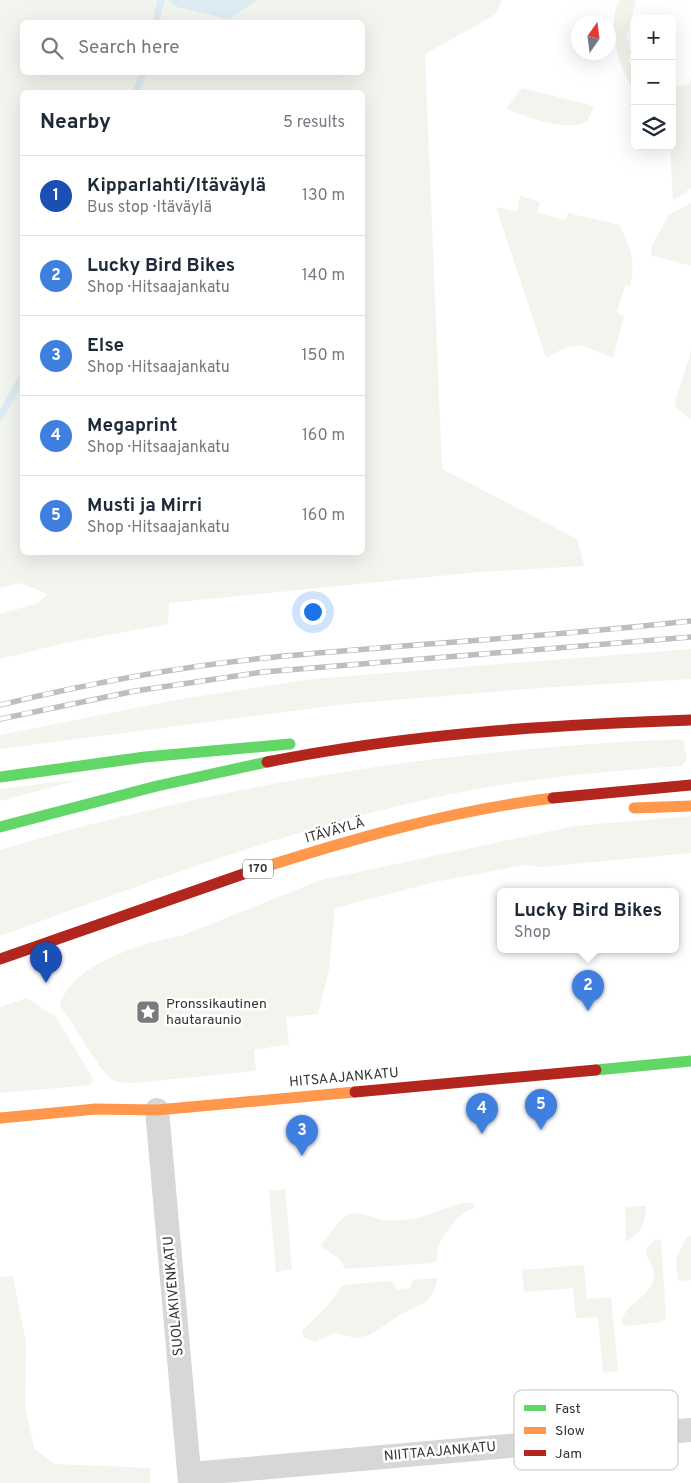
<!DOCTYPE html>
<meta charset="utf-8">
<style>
:root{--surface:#fff;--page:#f6f6f7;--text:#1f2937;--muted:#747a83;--line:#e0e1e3;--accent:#7a7a7a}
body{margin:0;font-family:Overpass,sans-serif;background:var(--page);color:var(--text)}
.controls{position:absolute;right:15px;top:15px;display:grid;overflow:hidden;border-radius:8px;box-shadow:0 5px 20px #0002}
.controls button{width:45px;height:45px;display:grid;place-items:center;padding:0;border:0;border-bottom:1px solid var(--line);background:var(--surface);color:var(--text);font:25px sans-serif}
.compass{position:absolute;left:571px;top:15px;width:45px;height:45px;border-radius:50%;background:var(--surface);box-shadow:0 5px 20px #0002;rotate:14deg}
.you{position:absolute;left:312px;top:611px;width:18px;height:18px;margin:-12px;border:4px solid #fff;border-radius:50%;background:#1a73e8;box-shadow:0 0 0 8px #1a73e833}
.badge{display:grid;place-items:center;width:32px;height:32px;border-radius:50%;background:var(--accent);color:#fff;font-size:16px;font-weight:700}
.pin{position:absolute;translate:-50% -41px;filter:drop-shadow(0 1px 2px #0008)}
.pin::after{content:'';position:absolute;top:26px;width:18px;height:15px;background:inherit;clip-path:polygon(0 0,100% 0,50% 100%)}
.popup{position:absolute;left:497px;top:888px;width:182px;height:65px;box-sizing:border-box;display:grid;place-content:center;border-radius:8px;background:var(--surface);filter:drop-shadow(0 1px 4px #0005);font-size:16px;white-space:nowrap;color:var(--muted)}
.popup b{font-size:19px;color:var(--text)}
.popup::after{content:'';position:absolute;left:50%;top:100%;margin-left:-10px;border:10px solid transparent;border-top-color:var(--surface)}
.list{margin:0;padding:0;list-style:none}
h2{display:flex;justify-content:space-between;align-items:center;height:65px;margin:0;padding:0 20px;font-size:21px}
h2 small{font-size:16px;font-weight:400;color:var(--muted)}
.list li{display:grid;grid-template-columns:32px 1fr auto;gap:15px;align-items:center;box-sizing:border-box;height:80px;padding:0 20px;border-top:1px solid var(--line)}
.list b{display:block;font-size:19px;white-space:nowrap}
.list p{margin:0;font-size:16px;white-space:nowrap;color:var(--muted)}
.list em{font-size:16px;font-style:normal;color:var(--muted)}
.icon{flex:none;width:28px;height:28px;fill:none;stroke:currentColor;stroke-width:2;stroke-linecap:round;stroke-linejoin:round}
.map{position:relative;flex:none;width:691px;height:1483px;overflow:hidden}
.search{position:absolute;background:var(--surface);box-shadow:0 5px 20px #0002;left:20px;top:20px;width:345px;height:55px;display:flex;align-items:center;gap:12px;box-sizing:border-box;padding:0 18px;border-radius:8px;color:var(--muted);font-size:19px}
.panel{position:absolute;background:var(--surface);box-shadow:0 5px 20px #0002;left:20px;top:90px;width:345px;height:465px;border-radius:8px}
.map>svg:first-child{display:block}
.green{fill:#f1f5ed;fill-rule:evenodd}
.water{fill:#ddebf3}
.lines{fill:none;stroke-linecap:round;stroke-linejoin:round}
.stream{stroke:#ddebf3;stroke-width:7}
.street{stroke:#d7d7d7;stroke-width:24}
.fast{stroke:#63d668;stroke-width:11}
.slow{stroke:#ff974d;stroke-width:11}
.jam{stroke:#b3261e;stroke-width:11}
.rail-casing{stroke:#bebebe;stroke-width:5.5}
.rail{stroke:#fff;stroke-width:4;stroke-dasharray:11;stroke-linecap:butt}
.labels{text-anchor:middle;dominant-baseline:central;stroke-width:5;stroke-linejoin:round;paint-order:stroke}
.shield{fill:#fff;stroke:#707070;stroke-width:1}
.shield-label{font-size:12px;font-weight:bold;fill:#333}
.street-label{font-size:14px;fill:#333;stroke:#fff}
.poi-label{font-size:14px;fill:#333;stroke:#fff;text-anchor:start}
.key{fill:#fff;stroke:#c2c2c2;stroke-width:1}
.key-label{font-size:14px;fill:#333}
</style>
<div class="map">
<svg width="691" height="1483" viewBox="0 0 691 1483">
<rect width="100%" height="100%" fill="#fff"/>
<!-- green -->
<path class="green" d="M 0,0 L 502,0 L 496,14 L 425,54 L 442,469 L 577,539 L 584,566 L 479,572 L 169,603 L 168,624 L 65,643 L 0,659 L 0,614 L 38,603 L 48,594 L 20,583 L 0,588 ZM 22,22 L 362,22 L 362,72 L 22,72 ZM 22,92 L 362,92 L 362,552 L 22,552 Z
M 620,0 L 636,0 L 626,40 L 630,41 L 628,50 L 631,51 L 628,62 L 635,63 L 635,90 C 618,71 606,22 620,0 Z
M 691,78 L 691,188 L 673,201 L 670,146 L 672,146 L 674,87 L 689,85 Z
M 522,88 L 594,106 L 587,122 C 562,132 531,117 506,109 Z
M 520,196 L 540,202 L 537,213 L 566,220 L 568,213 L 620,225 C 630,250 636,259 630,286 L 625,285 L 617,313 L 624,316 L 613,358 C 579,344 579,339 546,358 L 496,207 L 517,212 Z
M 691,203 L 691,266 L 651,255 L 652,245 L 669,215 Z
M 691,351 L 691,418 L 690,419 L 674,406 Z
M 691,649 L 691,679 L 539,688 L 346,704 L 0,749 L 0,735 L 175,700 L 312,679 Z
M 683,739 L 687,758 L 682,766 C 596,772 508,780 424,800 C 279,833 139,885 0,936 L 0,850 C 222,783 452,748 683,739 Z
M 82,779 L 0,801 L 0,789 Z
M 691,816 L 691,853 L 541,867 L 524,865 L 435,882 L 335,908 L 329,969 L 318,1014 L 286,1017 L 289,1044 L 254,1050 L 256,1071 L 133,1083 C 126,1083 119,1083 113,1080 C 99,1072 74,1022 60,1006 C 69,965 144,942 181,936 L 321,880 L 575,826 Z
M 27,998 L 56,1017 L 91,1075 L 93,1079 L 91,1085 L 0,1093 L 0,1007 Z
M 285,1189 L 292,1269 L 276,1272 L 269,1191 Z
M 462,1203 L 473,1203 L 475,1206 L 473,1208 C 457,1214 434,1242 437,1261 L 432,1263 L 345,1269 L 340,1259 L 321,1246 C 323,1240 343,1216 349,1214 C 359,1211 372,1218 383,1220 C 390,1221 399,1220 406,1220 C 426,1218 442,1208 462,1203 Z
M 646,1206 C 646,1223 641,1233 626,1242 L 625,1207 Z
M 691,1236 L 691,1280 L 678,1281 L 676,1260 L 686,1238 Z
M 656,1239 L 661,1240 L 666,1318 L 662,1322 L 626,1326 L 622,1324 C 623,1303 648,1299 653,1281 C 657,1267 645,1259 646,1248 Z
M 584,1265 L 587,1299 L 611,1297 L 618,1371 L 603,1373 L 598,1317 L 576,1318 L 573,1288 L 524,1292 L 522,1270 Z
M 13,1276 L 26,1343 L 25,1407 L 34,1448 L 54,1464 L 150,1468 L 150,1483 L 0,1483 L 0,1277 Z
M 438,1278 L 434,1291 L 426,1302 L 401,1314 L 370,1335 L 356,1338 L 334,1333 L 315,1342 L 303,1337 L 302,1331 L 330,1303 L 342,1285 L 391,1281 L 398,1290 L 410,1288 L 413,1280 Z"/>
<!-- water -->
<path class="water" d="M 168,0 L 257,0 L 229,19 L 177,7 Z"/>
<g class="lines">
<!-- stream -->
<path class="stream" d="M 156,22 L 161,0
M 136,92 L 143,72
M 0,417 L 22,377"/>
<!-- street -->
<path class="street" d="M 157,1110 L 190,1483
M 190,1474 L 691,1430"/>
<!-- fast -->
<path class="fast" d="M 0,777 L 145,757 L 290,744
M 0,827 L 157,786 L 267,762
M 596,1070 L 691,1061"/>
<!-- slow -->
<path class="slow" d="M 634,808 L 691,806
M 249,872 C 348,840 449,811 553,798
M 0,1118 L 96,1109 L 157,1110 L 355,1092"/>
<!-- jam -->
<path class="jam" d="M 267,762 C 407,734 549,725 691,720
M 553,798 L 691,785
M 0,959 L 249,872
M 355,1092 L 596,1070"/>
<!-- rail casing -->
<g class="rail-casing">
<path id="rail" d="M 0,705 C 86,684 176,667 265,658 C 407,644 549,637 691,621
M 0,719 L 135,691 L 263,672 L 691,637"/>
</g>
<!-- rail -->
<use href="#rail" class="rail"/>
</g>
<!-- icons -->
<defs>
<g id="sight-square" transform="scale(1.25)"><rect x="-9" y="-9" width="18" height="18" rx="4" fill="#7a7a7a" stroke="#fff"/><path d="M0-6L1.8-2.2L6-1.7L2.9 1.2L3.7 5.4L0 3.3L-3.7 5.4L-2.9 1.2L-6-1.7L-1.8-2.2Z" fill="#fff"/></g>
</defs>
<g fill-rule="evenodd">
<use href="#sight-square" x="148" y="1012"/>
</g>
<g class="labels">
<!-- shield labels -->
<rect class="shield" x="243" y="859.5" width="30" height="19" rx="4"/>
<g class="shield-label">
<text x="258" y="869">170</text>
</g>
<!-- street labels -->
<g class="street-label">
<text transform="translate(335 831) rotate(-16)">ITÄVÄYLÄ</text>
<text transform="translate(344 1078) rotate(-5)">HITSAAJANKATU</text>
<text transform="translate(174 1296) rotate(-95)">SUOLAKIVENKATU</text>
<text transform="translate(440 1452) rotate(-5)">NIITTAAJANKATU</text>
</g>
<!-- poi labels -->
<g class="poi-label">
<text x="166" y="1004">Pronssikautinen<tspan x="166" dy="16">hautaraunio</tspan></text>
</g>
</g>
<!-- legend -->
<rect x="514" y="1390" width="164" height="80" rx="8" class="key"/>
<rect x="524" y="1405" width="22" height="6" fill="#63d668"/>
<rect x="524" y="1427" width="22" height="7" fill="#ff974d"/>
<rect x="524" y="1450" width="22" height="6" fill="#b3261e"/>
<g class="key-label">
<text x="555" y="1413">Fast</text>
<text x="555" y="1435">Slow</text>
<text x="555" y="1458">Jam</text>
</g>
</svg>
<div class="controls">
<button>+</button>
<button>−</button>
<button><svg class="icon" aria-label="layers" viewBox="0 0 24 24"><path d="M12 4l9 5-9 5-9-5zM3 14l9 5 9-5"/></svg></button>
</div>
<svg class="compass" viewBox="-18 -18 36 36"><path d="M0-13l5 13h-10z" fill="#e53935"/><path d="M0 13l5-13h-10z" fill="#747a83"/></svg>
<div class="you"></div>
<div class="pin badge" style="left:46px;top:983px;background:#1a4fb4">1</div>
<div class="pin badge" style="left:588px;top:1011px;background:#3f7fe0">2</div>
<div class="popup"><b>Lucky Bird Bikes</b>Shop</div>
<div class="pin badge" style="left:302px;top:1156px;background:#3f7fe0">3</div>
<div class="pin badge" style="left:482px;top:1134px;background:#3f7fe0">4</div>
<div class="pin badge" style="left:541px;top:1130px;background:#3f7fe0">5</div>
<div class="search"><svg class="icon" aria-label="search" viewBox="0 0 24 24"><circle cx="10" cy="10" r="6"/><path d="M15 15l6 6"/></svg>Search here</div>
<section class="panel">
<h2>Nearby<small>5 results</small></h2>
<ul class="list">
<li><span class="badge" style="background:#1a4fb4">1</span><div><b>Kipparlahti/Itäväylä</b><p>Bus stop · Itäväylä</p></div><em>130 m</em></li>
<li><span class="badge" style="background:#3f7fe0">2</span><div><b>Lucky Bird Bikes</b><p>Shop · Hitsaajankatu</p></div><em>140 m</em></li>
<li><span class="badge" style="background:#3f7fe0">3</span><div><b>Else</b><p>Shop · Hitsaajankatu</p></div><em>150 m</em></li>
<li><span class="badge" style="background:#3f7fe0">4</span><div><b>Megaprint</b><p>Shop · Hitsaajankatu</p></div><em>160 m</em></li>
<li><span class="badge" style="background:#3f7fe0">5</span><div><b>Musti ja Mirri</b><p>Shop · Hitsaajankatu</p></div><em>160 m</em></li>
</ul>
</section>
</div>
